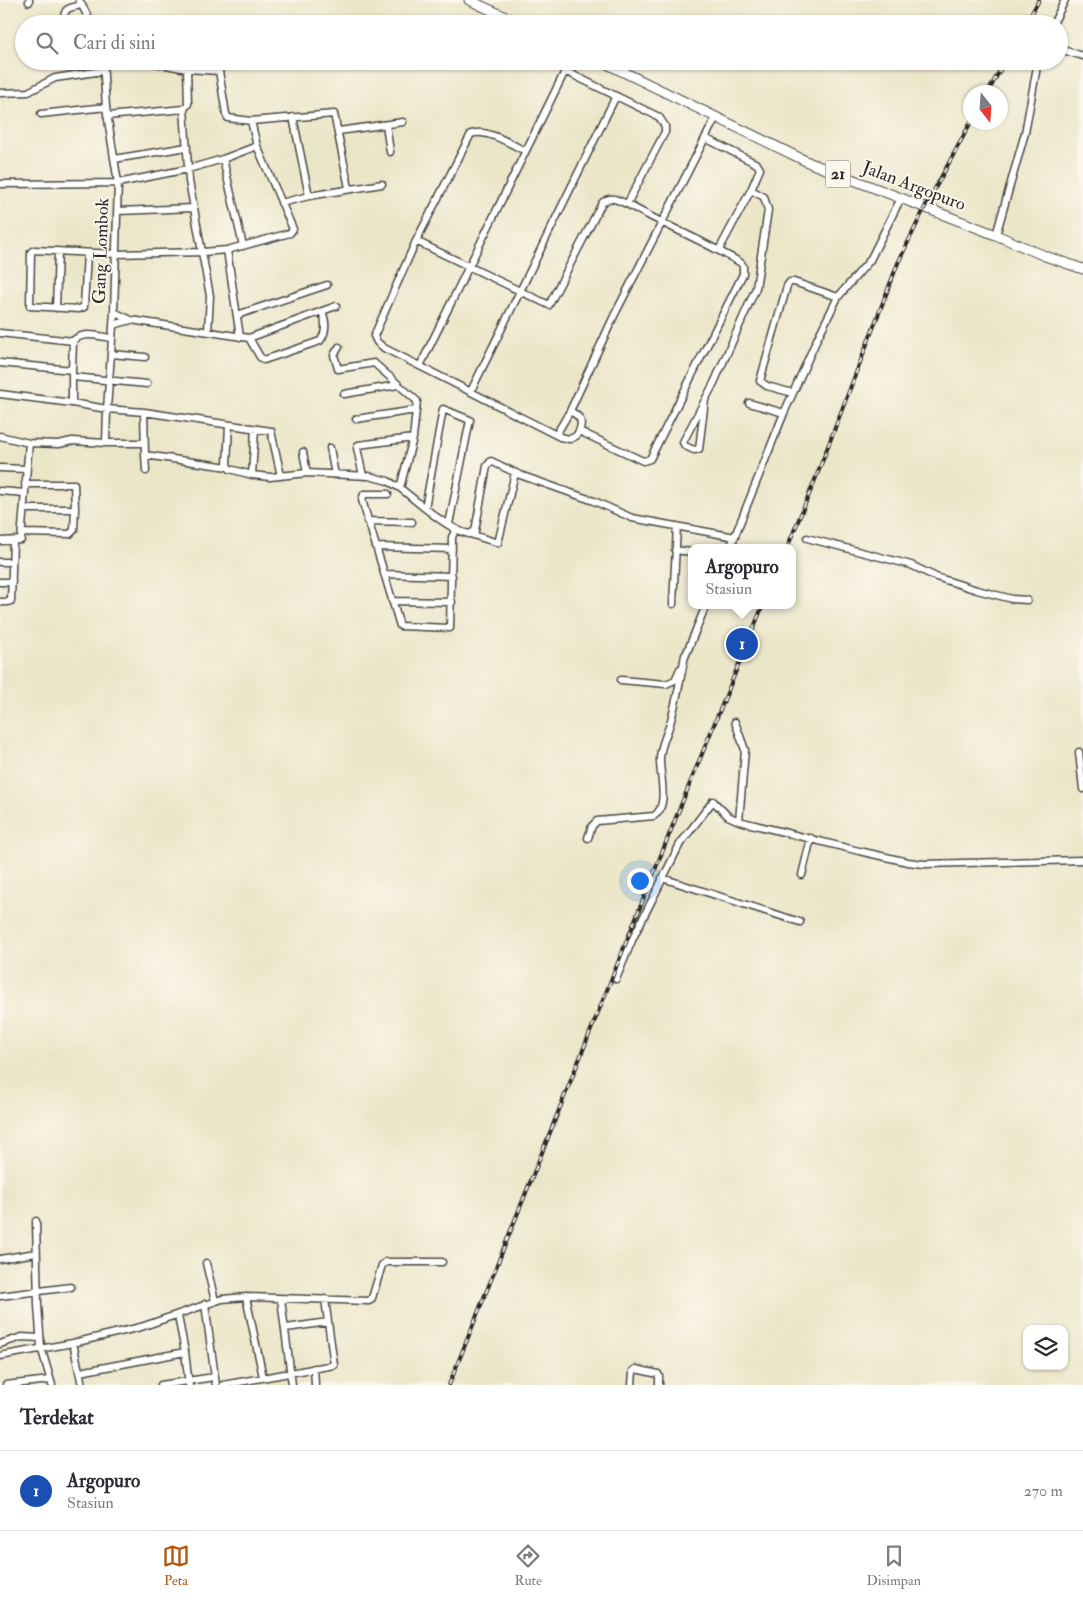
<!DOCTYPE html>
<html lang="id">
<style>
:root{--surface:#fff;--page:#f2f2f3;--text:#2b2b33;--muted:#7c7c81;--line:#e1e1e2;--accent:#b45309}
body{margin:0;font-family:"IM FELL Double Pica",serif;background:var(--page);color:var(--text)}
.controls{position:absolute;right:15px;bottom:15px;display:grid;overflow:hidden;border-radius:10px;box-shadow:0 1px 4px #0004}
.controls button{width:45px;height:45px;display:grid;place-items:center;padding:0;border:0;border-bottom:1px solid var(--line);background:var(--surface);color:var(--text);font:25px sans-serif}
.compass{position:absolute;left:963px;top:85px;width:45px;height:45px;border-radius:50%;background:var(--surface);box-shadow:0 1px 4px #0004;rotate:163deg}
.you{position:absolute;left:639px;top:880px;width:18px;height:18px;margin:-12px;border:4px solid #fff;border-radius:50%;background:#1a73e8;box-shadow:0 0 0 8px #1a73e833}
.badge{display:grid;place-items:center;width:32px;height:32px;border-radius:50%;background:var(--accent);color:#fff;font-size:16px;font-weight:700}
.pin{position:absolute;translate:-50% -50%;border:2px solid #fff;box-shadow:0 1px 5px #0006}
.popup{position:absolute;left:688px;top:544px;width:108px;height:65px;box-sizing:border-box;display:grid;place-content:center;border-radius:10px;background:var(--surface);filter:drop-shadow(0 1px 4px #0005);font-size:16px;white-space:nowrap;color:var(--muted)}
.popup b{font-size:19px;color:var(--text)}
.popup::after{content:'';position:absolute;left:50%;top:100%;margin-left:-10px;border:10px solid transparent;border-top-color:var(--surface)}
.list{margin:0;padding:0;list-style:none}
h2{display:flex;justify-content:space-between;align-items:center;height:65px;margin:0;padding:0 20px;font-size:21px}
h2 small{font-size:16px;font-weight:400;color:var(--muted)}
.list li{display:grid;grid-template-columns:32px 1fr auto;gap:15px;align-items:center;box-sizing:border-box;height:80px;padding:0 20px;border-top:1px solid var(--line)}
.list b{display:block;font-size:19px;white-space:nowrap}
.list p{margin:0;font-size:16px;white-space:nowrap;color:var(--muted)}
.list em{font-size:16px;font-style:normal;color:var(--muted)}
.icon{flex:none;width:28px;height:28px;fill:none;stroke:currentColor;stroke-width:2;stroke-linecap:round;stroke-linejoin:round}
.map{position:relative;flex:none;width:1083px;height:1385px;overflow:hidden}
.search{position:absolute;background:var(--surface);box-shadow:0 1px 4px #0004;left:15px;right:15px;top:15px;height:55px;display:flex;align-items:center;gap:12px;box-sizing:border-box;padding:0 18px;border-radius:28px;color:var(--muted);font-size:19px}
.sheet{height:145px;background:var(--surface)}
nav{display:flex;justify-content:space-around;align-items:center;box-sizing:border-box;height:70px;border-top:1px solid var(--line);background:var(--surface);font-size:14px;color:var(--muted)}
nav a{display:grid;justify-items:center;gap:2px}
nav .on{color:var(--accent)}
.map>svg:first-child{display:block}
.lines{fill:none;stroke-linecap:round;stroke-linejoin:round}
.minor-casing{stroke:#484743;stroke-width:9}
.highway-casing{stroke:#484743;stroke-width:11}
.minor{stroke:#fff;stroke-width:6}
.highway{stroke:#fff;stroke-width:9}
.rail-casing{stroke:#2b2b2b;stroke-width:4}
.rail{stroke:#fbf7ec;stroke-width:2;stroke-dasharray:5.5;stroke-linecap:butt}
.labels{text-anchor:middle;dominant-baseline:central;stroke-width:4;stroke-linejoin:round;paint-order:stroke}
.shield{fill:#fbf7ec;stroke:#696865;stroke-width:1}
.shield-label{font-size:16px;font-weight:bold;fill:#2b2b2b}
.street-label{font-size:18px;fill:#2b2b2b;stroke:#fbf7ec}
</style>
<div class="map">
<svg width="1083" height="1385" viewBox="0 0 1083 1385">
<rect width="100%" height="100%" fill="#fbf7ec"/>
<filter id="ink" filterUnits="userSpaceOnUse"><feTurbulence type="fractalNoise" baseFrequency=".02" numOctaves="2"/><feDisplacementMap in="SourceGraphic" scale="10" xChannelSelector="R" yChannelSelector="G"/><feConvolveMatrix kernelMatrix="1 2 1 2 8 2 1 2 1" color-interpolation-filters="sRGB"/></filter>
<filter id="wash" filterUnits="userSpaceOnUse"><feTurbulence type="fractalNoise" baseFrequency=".0096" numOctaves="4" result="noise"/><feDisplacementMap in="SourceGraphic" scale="20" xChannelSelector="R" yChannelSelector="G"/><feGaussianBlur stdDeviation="1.12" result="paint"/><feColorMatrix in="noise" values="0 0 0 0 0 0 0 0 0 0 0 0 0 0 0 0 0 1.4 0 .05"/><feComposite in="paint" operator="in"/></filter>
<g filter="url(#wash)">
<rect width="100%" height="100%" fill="#ece6c9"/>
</g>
<g filter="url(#ink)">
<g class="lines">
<!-- minor casing -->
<g class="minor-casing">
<path id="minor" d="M 29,0 L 29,2
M 79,0 L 92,24
M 64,24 C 63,8 67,8 82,5
M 1053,24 L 1065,0
M 1059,49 L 1083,56
M 103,61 L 106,107 L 118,183 L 114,312 L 107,409 L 106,443
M 145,61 L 187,69 L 219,71 L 226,114 L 228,118 L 251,121 L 334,114 L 349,188
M 218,61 L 219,71
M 0,93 L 28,92 L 55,78 L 103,71
M 184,109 L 189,181 L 210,296 L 208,331
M 41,114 L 106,107
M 107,116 L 184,109 L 188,104 L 187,69
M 293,117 L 309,196
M 386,125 L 390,152
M 339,131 L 403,122
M 705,138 L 757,164 L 760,169 L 751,190 L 719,250
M 525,151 C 511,144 486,128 471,134 L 416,241 L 374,336 L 377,342 L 384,348 L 560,437 L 570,439 L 576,436 L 579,431
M 114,159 L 187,147
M 223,159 L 243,246
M 0,184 L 118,183 L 188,169 L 223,159 L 257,146
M 281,203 L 309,196 L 382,184
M 118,211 L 194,208
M 996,235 L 1025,133 L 1038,61
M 416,241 L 549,305 L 602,203 C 611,195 617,200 627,204 L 665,132 L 665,126 L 659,117 L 565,71
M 227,250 L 290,233 L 293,229 L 257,146 L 251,121
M 87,253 L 84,307 L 79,309 L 30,306 L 31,252 L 34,250 L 116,254 L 203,252 L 227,250 L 240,337
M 56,308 L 58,251
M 114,312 L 131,320 L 249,338 L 336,306
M 237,315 L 327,285
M 113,325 L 131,320
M 0,333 L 73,341 C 82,331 99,336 111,338
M 249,338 L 260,357 L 264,360 L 320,341 C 327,332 326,321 322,311
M 339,347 L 334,355 L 338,369 L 374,363 L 417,401 L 413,438 L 400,488 C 418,502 448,530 469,534 L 475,531 L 487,466 L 491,461 L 520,475 L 594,501 L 632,518 L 735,537
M 111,354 L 145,357
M 0,363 L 72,370 L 73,341
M 420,366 L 570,61
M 72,370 L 72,403 L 107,409 L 144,412 L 271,431 L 281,476
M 73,377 L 147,384
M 471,391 L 616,96
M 793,393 L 767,386 L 760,381 L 787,286 L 790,282 L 794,282 L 838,297
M 0,394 L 72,403
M 344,394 L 398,385
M 705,400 L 699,449 L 694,450 L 685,446 L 683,442 L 714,383 L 756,288 L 768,210 L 764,197 L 751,190
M 749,403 L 784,413
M 570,411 C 579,416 584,420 579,431 L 643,461 L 650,459 L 743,274 L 743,266 L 741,263 C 704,241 664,225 627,204
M 144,412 L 145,455 L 228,467
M 356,419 L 416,410
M 229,425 L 227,465 L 230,469 L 252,475 L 270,477 L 307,473 L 369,476 L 388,481 L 400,488
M 556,435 L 570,411 L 614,316 L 716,117
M 0,436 L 29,443 L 59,444 L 72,441 L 106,443 L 144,443
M 330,448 L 335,475
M 303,452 L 307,473
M 145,455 L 146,471
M 0,468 L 26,469
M 252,475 L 255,429
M 363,476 L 357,448 L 358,445 L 413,438
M 0,491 L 25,493
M 388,494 L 364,494 L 362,500 L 400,626 L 450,628 L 452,537 L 456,529
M 425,508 L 443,409 L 470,420 L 449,524
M 24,509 L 75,509
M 367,521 L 412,522
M 22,533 L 70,534 L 74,530 L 75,509 L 74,484 L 25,484
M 470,534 L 498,543 L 515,473
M 807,538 L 911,565 L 936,577 L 977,590 L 1012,599 L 1027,600
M 0,541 L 21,540 L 29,443
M 376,547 L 452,549
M 730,548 L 784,413 L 818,337 L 838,297 L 870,260 L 901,198
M 675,550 L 692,552
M 0,562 L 12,562
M 384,574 L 452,576
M 0,582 L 12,582
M 392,601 L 452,602
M 0,602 L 8,602 L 11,601 L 13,541
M 673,604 L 677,526
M 685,657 L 706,605
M 621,680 L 666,684 L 675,680 L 680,669
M 735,722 L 745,750 L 739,821
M 1079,752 L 1083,789
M 588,838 L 592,826 L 597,821 L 654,816 C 669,807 660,776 660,761 C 659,747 668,733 671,720 C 677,699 681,677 685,655
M 802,875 L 811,838
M 662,878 L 800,922
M 616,979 L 633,938 L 680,844 L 713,801 L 728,816 L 739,821 L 859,851 L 908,862 L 924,864 L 1083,860
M 36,1221 L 38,1305 L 41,1347 L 52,1385
M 0,1259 L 36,1253
M 206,1263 L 215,1301
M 0,1296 L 71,1287
M 246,1297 L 263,1377
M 281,1299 L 292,1385
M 325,1299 L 328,1322
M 205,1304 L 216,1385
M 73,1343 L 82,1385
M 0,1344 L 22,1337 L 40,1338
M 185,1352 L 189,1385
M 0,1356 L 73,1343 L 141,1327 L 222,1299 L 246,1297 L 369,1301 L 372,1298 L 382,1265 L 386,1262 L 442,1262
M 314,1368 L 315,1385
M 80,1372 L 185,1352 L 178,1316
M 6,1385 L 50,1380
M 161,1385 L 214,1377
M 223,1385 L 334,1365 L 328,1322 L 286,1328
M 632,1385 L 633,1371 L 636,1369 L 658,1374 L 659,1376 L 659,1385"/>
</g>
<!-- highway casing -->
<g class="highway-casing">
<path id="highway" d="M 469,0 L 521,24
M 601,61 L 810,163 L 996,235 L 1045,256 L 1083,269"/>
</g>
<!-- minor -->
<use href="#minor" class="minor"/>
<!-- highway -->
<use href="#highway" class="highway"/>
<!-- rail casing -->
<g class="rail-casing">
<path id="rail" d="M 1026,24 L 1039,0
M 988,92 L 1005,61
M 787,548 L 817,475 L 898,263 L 925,207 L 971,122
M 449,1385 L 677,815 L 763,605"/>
</g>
<!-- rail -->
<use href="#rail" class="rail"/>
</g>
</g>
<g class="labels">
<!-- shield labels -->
<rect class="shield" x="825.5" y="160.5" width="25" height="27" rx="4"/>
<g class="shield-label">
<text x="838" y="174">21</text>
</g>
<!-- street labels -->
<g class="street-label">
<text transform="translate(914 186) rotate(21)">Jalan Argopuro</text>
<text transform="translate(101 251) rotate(-88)">Gang Lombok</text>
</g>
</g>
</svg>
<div class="controls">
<button><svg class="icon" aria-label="layers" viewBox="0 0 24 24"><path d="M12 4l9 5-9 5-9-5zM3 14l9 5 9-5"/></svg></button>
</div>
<svg class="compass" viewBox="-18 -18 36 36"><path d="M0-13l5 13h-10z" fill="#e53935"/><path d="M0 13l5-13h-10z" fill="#7c7c81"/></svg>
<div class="you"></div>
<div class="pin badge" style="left:742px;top:644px;background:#1a4fb4">1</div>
<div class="popup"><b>Argopuro</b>Stasiun</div>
<div class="search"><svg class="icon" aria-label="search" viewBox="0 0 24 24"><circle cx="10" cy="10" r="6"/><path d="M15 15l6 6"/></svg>Cari di sini</div>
</div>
<section class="sheet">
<h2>Terdekat<small></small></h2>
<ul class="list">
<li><span class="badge" style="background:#1a4fb4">1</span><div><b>Argopuro</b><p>Stasiun</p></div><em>270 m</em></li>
</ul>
</section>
<nav>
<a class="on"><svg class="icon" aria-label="map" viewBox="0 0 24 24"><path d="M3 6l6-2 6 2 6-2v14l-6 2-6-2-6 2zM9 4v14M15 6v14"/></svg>Peta</a>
<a><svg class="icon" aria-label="directions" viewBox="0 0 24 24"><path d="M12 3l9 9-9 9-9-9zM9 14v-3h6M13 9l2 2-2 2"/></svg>Rute</a>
<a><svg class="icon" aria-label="saved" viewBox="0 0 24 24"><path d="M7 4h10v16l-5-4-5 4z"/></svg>Disimpan</a>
</nav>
